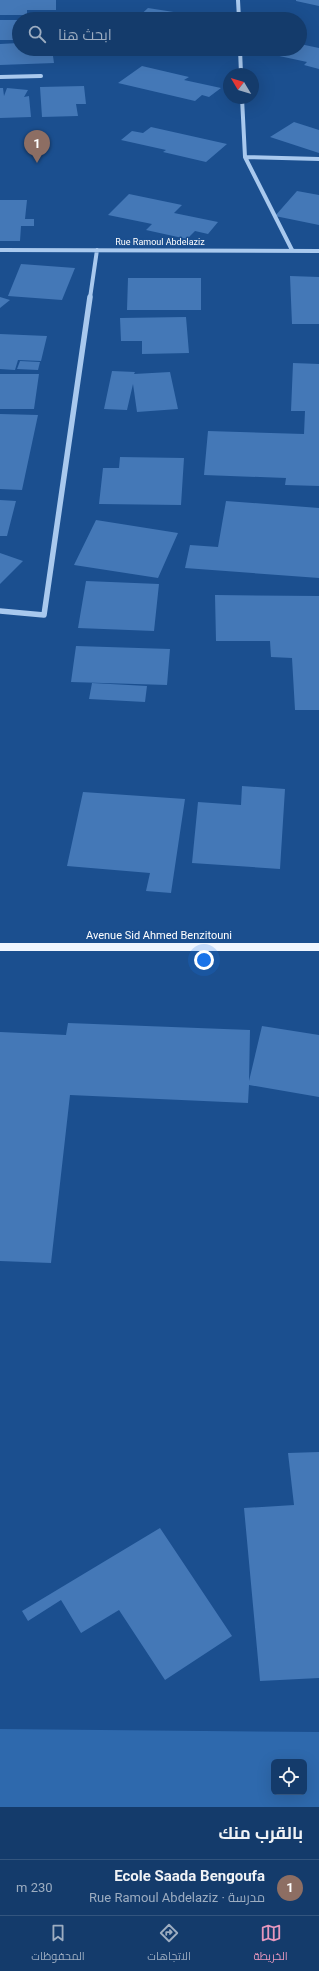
<!DOCTYPE html>
<html lang="ar">
<meta charset="utf-8">
<style>
:root{--surface:#143b6b;--page:#1d4271;--text:#f1f3f6;--muted:#9dadc1;--line:#33557e;--accent:#e797bd}
body{margin:0;font-family:Roboto,Cairo,sans-serif;background:var(--page);color:var(--text);direction:rtl}
.controls{position:absolute;right:12px;bottom:12px;display:grid;overflow:hidden;border-radius:6px;box-shadow:0 4px 16px #0002}
.controls button{width:36px;height:36px;display:grid;place-items:center;padding:0;border:0;border-bottom:1px solid var(--line);background:var(--surface);color:var(--text);font:20px sans-serif}
.compass{position:absolute;left:223px;top:68px;width:36px;height:36px;border-radius:50%;background:var(--surface);box-shadow:0 4px 16px #0002;rotate:308deg}
.you{position:absolute;left:204px;top:960px;width:14px;height:14px;margin:-10px;border:3px solid #fff;border-radius:50%;background:#1a73e8;box-shadow:0 0 0 6px #1a73e833}
.badge{display:grid;place-items:center;width:26px;height:26px;border-radius:50%;background:var(--accent);color:#fff;font-size:13px;font-weight:700}
.pin{position:absolute;translate:-50% -33px;filter:drop-shadow(0 1px 2px #0008)}
.pin::after{content:'';position:absolute;top:21px;width:14px;height:12px;background:inherit;clip-path:polygon(0 0,100% 0,50% 100%)}
.list{margin:0;padding:0;list-style:none}
h2{display:flex;justify-content:space-between;align-items:center;height:52px;margin:0;padding:0 16px;font-size:17px}
h2 small{font-size:13px;font-weight:400;color:var(--muted)}
.list li{display:grid;grid-template-columns:26px 1fr auto;gap:12px;align-items:center;box-sizing:border-box;height:56px;padding:0 16px;border-top:1px solid var(--line)}
.list b{display:block;font-size:15px;white-space:nowrap}
.list p{margin:0;font-size:13px;white-space:nowrap;color:var(--muted)}
.list em{font-size:13px;font-style:normal;color:var(--muted)}
.icon{flex:none;width:22px;height:22px;fill:none;stroke:currentColor;stroke-width:2;stroke-linecap:round;stroke-linejoin:round}
.map{position:relative;flex:none;width:319px;height:1807px;overflow:hidden;direction:ltr}
.search{position:absolute;background:var(--surface);box-shadow:0 4px 16px #0002;left:12px;right:12px;top:12px;height:44px;display:flex;align-items:center;gap:10px;box-sizing:border-box;padding:0 14px;border-radius:22px;color:var(--muted);font-size:15px}
.sheet{height:108px;background:var(--surface)}
nav{display:flex;justify-content:space-around;align-items:center;box-sizing:border-box;height:56px;border-top:1px solid var(--line);background:var(--surface);font-size:11px;color:var(--muted)}
nav a{display:grid;justify-items:center;gap:2px}
nav .on{color:var(--accent)}
.map>svg:first-child{display:block}
.green{fill:#2e69ad;fill-rule:evenodd}
.building{fill:#4478b7}
.lines{fill:none;stroke-linecap:round;stroke-linejoin:round}
.minor-far1{stroke:#a9c9ee;stroke-width:4}
.minor{stroke:#a9c9ee;stroke-width:5.5}
.major{fill:#f0f6ff;fill-rule:evenodd}
.labels{text-anchor:middle;dominant-baseline:central;stroke-width:3;stroke-linejoin:round;paint-order:stroke}
.far-street-label{font-size:9px;fill:#fff;stroke:#1b4f8f}
.street-label{font-size:11px;fill:#fff;stroke:#1b4f8f}
</style>
<div class="map">
<svg width="319" height="1807" viewBox="0 0 319 1807">
<rect width="100%" height="100%" fill="#1b4f8f"/>
<!-- green -->
<path class="green" d="M 0,1729 L 319,1732 L 319,1807 L 0,1807 ZM 274,1762 L 304,1762 L 304,1792 L 274,1792 Z"/>
<!-- building -->
<path class="building" d="M 0,0 L 56,0 L 56,10 L 27,10 L 27,15 L 0,15 Z
M 296,0 L 319,0 L 319,6 L 296,1 Z
M 148,8 L 212,18 L 212,19 L 136,19 Z
M 0,20 L 19,20 L 19,40 L 0,40 Z
M 19,43 L 19,49 L 52,49 L 54,63 L 0,65 L 0,44 Z
M 300,44 L 319,48 L 319,69 L 304,65 L 307,62 L 270,54 L 277,49 L 300,49 Z
M 142,66 L 189,77 L 184,80 L 221,88 L 209,97 L 202,95 L 195,101 L 118,83 Z
M 84,86 L 86,104 L 76,104 L 78,116 L 42,117 L 40,87 Z
M 0,88 L 3,88 L 4,96 L 7,88 L 28,90 L 24,97 L 29,96 L 31,117 L 0,118 Z
M 294,122 L 319,130 L 319,153 L 270,137 Z
M 151,127 L 227,144 L 206,162 L 163,152 L 166,150 L 121,140 L 132,131 L 143,133 Z
M 297,191 L 319,195 L 319,225 L 275,216 Z
M 129,194 L 182,205 L 174,213 L 218,222 L 208,234 L 195,231 L 187,239 L 146,230 L 152,224 L 108,215 Z
M 0,200 L 27,200 L 25,219 L 34,219 L 34,226 L 21,226 L 20,241 L 0,241 Z
M 21,264 L 75,268 L 62,300 L 8,296 Z
M 290,276 L 319,277 L 319,324 L 292,324 Z
M 128,278 L 201,278 L 201,310 L 127,310 Z
M 0,297 L 10,300 L 0,308 Z
M 186,317 L 189,353 L 142,354 L 142,341 L 121,341 L 120,318 Z
M 0,334 L 47,336 L 41,361 L 18,360 L 15,370 L 0,369 Z
M 20,361 L 40,362 L 38,370 L 17,369 Z
M 293,363 L 319,364 L 319,486 L 285,485 L 286,478 L 204,475 L 208,431 L 304,434 L 305,411 L 291,411 Z
M 112,371 L 135,372 L 134,374 L 170,372 L 178,409 L 137,412 L 133,384 L 127,410 L 104,409 Z
M 0,374 L 39,374 L 34,409 L 0,409 Z
M 0,414 L 38,415 L 22,490 L 0,489 Z
M 120,457 L 184,458 L 181,505 L 99,504 L 103,468 L 119,468 Z
M 0,500 L 16,501 L 7,536 L 0,536 Z
M 226,501 L 319,508 L 319,578 L 185,568 L 190,545 L 218,547 Z
M 96,520 L 178,533 L 158,578 L 74,565 Z
M 0,553 L 23,561 L 0,584 Z
M 86,581 L 159,584 L 154,631 L 78,628 Z
M 215,595 L 319,596 L 319,710 L 295,710 L 292,658 L 271,657 L 270,641 L 216,641 Z
M 76,646 L 170,649 L 167,685 L 71,682 Z
M 92,683 L 147,686 L 145,702 L 89,699 Z
M 242,786 L 285,789 L 280,869 L 192,863 L 198,802 L 241,805 Z
M 83,792 L 185,799 L 171,893 L 146,891 L 150,873 L 67,866 Z
M 68,1023 L 250,1030 L 249,1081 L 262,1026 L 319,1035 L 319,1097 L 249,1085 L 248,1103 L 70,1095 L 51,1263 L 0,1261 L 0,1032 L 66,1035 Z
M 319,1452 L 319,1678 L 260,1681 L 244,1508 L 294,1505 L 288,1453 Z
M 160,1528 L 232,1636 L 165,1680 L 119,1610 L 81,1633 L 61,1600 L 28,1621 L 22,1611 Z"/>
<g class="lines">
<!-- minor-far1 -->
<path class="minor-far1" d="M 238,0 L 239,19
M 240,49 L 241,74
M 0,77 L 41,76
M 242,98 L 245,157 L 292,250
M 245,157 L 319,159
M 0,250 L 319,251
M 90,298 L 97,250"/>
<!-- minor -->
<path class="minor" d="M 0,611 L 44,615 L 90,297"/>
<!-- major -->
<path class="major" d="M 0,943 L 319,943 L 319,951 L 0,951 Z"/>
</g>
<g class="labels">
<!-- far-street labels -->
<g class="far-street-label">
<text x="160" y="242">Rue Ramoul Abdelaziz</text>
</g>
<!-- street labels -->
<g class="street-label">
<text x="159" y="935">Avenue Sid Ahmed Benzitouni</text>
</g>
</g>
</svg>
<div class="controls">
<button><svg class="icon" aria-label="locate" viewBox="0 0 24 24"><circle cx="12" cy="12" r="6"/><path d="M12 2v4M12 18v4M2 12h4M18 12h4"/></svg></button>
</div>
<svg class="compass" viewBox="-18 -18 36 36"><path d="M0-13l5 13h-10z" fill="#e53935"/><path d="M0 13l5-13h-10z" fill="#9dadc1"/></svg>
<div class="you"></div>
<div class="pin badge" style="left:37px;top:163px;background:#8d6e63">1</div>
<div class="search"><svg class="icon" aria-label="search" viewBox="0 0 24 24"><circle cx="10" cy="10" r="6"/><path d="M15 15l6 6"/></svg>ابحث هنا</div>
</div>
<section class="sheet">
<h2>بالقرب منك<small></small></h2>
<ul class="list">
<li><span class="badge" style="background:#8d6e63">1</span><div><b>Ecole Saada Bengoufa</b><p>مدرسة · Rue Ramoul Abdelaziz</p></div><em>230 m</em></li>
</ul>
</section>
<nav>
<a class="on"><svg class="icon" aria-label="map" viewBox="0 0 24 24"><path d="M3 6l6-2 6 2 6-2v14l-6 2-6-2-6 2zM9 4v14M15 6v14"/></svg>الخريطة</a>
<a><svg class="icon" aria-label="directions" viewBox="0 0 24 24"><path d="M12 3l9 9-9 9-9-9zM9 14v-3h6M13 9l2 2-2 2"/></svg>الاتجاهات</a>
<a><svg class="icon" aria-label="saved" viewBox="0 0 24 24"><path d="M7 4h10v16l-5-4-5 4z"/></svg>المحفوظات</a>
</nav>
